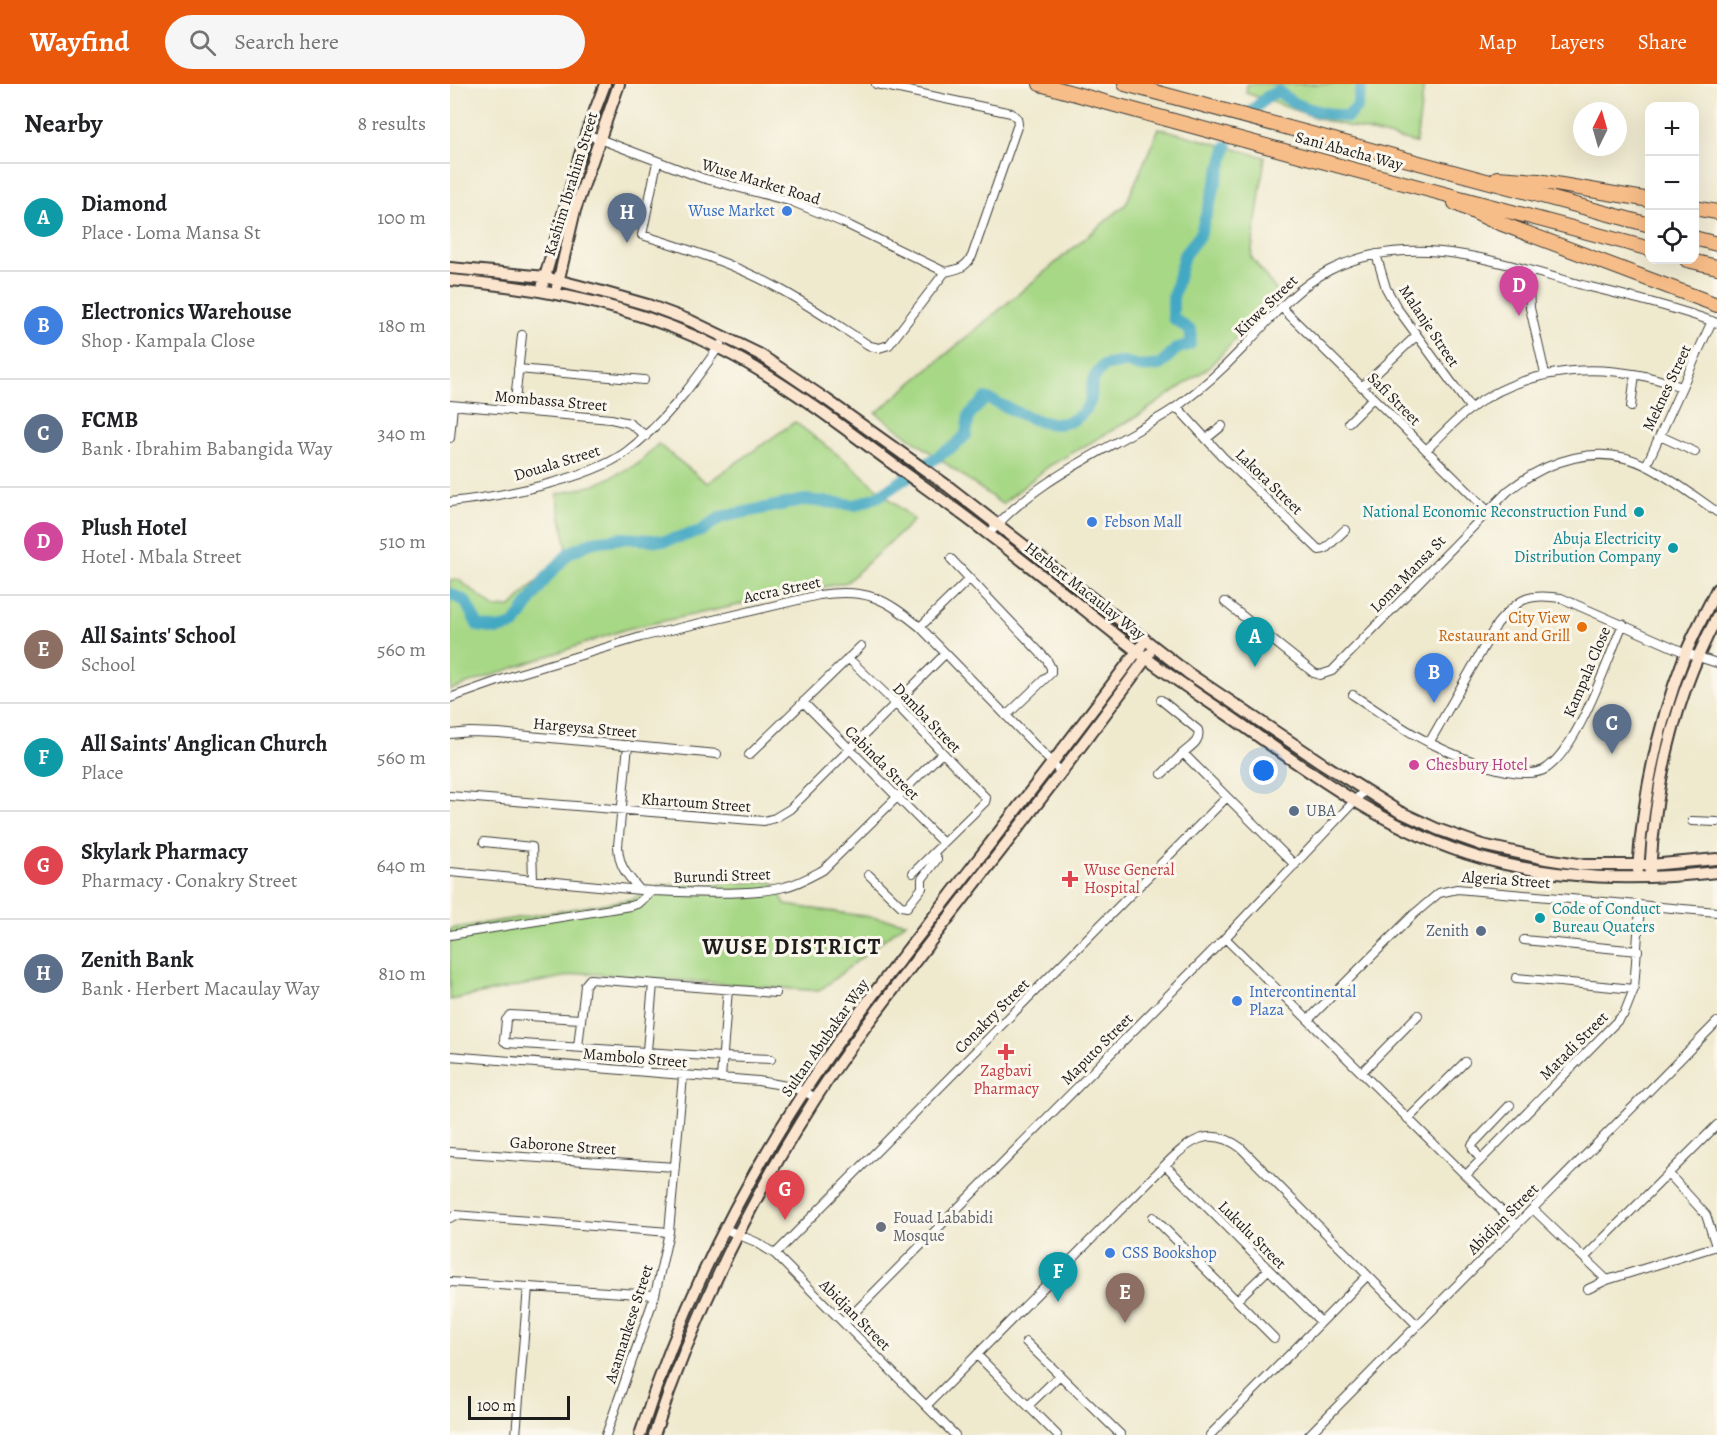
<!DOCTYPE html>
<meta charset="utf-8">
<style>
:root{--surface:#fff;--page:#f6f6f6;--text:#202124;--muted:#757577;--line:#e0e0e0;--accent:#ea580c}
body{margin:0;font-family:Alegreya,serif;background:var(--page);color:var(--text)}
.controls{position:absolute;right:18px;top:18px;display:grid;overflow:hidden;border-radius:12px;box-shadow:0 6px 24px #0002}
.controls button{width:54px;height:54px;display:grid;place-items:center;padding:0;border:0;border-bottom:2px solid var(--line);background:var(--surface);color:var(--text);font:30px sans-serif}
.compass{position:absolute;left:1123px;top:18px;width:54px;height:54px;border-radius:50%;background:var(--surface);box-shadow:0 6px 24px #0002;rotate:5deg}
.scale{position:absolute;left:18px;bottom:15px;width:102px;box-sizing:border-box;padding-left:6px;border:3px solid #1c1c1c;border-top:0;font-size:16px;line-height:21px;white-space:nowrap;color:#1c1c1c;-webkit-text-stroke:4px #fbf7ec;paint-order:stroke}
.you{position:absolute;left:814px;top:687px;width:21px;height:21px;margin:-15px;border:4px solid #fff;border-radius:50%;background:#1a73e8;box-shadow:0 0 0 9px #1a73e833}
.badge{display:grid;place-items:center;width:39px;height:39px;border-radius:50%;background:var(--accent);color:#fff;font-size:20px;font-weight:700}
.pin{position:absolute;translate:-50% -50px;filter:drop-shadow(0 2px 3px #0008)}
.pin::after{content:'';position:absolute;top:32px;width:21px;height:18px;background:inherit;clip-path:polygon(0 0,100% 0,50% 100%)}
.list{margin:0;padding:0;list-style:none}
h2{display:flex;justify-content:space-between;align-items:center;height:78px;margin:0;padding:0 24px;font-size:26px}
h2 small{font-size:20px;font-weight:400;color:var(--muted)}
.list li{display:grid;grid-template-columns:39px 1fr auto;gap:18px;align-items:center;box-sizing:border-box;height:108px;padding:0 24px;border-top:2px solid var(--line)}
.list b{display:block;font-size:22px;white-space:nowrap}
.list p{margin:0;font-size:20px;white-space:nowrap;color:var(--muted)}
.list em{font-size:20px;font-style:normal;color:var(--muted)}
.icon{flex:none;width:33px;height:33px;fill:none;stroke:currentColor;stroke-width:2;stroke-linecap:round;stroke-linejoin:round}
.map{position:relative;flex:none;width:1267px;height:1351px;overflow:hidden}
header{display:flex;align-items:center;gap:36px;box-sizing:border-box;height:84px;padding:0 30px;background:var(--accent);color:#fff}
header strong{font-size:28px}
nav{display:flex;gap:33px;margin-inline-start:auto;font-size:21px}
.search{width:420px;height:54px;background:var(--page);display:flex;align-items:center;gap:15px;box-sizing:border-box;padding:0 21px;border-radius:33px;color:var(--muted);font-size:22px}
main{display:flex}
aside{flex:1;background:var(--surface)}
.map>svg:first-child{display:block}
.green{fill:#a7d886;stroke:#627a51;stroke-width:1.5}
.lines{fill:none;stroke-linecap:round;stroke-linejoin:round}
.river{stroke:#43a8c3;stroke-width:12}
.street-casing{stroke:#3c3b37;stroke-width:10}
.secondary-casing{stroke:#3c3b37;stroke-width:14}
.highway-casing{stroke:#3c3b37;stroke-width:16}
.street{stroke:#fff;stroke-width:8}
.secondary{stroke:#fce5cf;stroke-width:10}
.highway{stroke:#f7bd88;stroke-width:14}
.shop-dot{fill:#3f7fe0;stroke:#fbf7ec;stroke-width:2}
.culture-dot{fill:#0f9aa8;stroke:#fbf7ec;stroke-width:2}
.food-dot{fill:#e8710a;stroke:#fbf7ec;stroke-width:2}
.hotel-dot{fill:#d1479c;stroke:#fbf7ec;stroke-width:2}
.service-dot{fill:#5c6f8a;stroke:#fbf7ec;stroke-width:2}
.health-dot{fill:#e0444e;stroke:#fbf7ec;stroke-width:2}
.worship-dot{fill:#6b7280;stroke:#fbf7ec;stroke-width:2}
.labels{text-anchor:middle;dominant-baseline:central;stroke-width:6;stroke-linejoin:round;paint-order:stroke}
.street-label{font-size:16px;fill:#1c1c1c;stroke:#fbf7ec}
.shop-label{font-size:16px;fill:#366cbe;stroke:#fbf7ec;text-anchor:start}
.culture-label{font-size:16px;fill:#0d838f;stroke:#fbf7ec;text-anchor:end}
.food-label{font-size:16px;fill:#c56008;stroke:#fbf7ec;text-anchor:end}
.hotel-label{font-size:16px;fill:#b23c85;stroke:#fbf7ec;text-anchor:start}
.service-label{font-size:16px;fill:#4e5e75;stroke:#fbf7ec;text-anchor:start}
.health-label{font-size:16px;fill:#be3a42;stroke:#fbf7ec;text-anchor:start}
.worship-label{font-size:16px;fill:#5b616d;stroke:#fbf7ec;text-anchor:start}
.district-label{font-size:22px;font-weight:bold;letter-spacing:1.5px;fill:#1c1c1c;stroke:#fbf7ec}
</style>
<header>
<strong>Wayfind</strong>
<div class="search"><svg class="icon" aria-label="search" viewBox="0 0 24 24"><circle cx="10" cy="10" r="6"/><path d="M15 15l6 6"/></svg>Search here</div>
<nav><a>Map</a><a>Layers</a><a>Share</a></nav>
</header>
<main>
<aside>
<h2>Nearby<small>8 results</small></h2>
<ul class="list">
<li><span class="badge" style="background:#0f9aa8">A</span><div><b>Diamond</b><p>Place · Loma Mansa St</p></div><em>100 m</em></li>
<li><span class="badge" style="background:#3f7fe0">B</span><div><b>Electronics Warehouse</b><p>Shop · Kampala Close</p></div><em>180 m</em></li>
<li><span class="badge" style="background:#5c6f8a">C</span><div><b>FCMB</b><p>Bank · Ibrahim Babangida Way</p></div><em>340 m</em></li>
<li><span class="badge" style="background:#d1479c">D</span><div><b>Plush Hotel</b><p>Hotel · Mbala Street</p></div><em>510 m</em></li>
<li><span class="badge" style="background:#8d6e63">E</span><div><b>All Saints' School</b><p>School</p></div><em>560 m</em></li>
<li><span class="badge" style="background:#0f9aa8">F</span><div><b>All Saints' Anglican Church</b><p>Place</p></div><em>560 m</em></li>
<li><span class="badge" style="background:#e0444e">G</span><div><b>Skylark Pharmacy</b><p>Pharmacy · Conakry Street</p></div><em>640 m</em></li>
<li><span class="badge" style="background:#5c6f8a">H</span><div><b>Zenith Bank</b><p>Bank · Herbert Macaulay Way</p></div><em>810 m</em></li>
</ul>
</aside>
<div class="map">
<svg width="1267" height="1351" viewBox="0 0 1267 1351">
<rect width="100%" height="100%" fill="#fbf7ec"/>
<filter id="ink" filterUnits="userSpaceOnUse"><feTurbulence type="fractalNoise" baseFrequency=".0167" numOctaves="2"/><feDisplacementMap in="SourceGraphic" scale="12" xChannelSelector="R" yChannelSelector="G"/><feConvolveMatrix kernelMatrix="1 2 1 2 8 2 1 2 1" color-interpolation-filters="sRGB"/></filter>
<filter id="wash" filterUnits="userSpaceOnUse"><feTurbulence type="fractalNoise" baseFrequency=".008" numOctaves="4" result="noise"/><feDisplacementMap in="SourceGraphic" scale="24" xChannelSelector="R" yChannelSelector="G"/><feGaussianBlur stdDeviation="1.35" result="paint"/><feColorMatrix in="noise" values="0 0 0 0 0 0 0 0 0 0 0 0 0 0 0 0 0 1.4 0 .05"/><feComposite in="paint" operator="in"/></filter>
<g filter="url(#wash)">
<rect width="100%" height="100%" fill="#efe9ce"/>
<!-- green -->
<path class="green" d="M 797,0 L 974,0 L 966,59 L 873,36 L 796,9 Z
M 709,44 L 815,73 L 801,173 L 829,210 L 758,284 L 691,330 L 599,382 L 552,420 L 426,329 L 676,120 Z
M 345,338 L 397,378 L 464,436 L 397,498 L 176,545 L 0,606 L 0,496 L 9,496 L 45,524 L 61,523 L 117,466 L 107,410 L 145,401 L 188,380 L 208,360 L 257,399 Z
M 323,798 L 336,821 L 456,838 L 369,907 L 133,889 L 0,916 L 0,845 L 183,815 L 208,801 Z"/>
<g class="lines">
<!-- river -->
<path class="river" d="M 803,26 L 818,12 L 829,7 C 844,25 875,29 897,33 L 907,23 L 912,0
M 0,510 L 15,517 L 28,542 L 48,545 L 64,541 L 96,494 L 119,469 L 142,458 L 174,454 L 215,457 L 251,447 L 271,433 L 355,416 L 406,421 L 429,412 L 505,361 L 516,351 L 519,331 L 536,314 C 567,326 614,362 639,320 C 643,313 640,305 643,297 C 644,292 650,287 653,282 L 674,278 L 692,283 L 710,281 L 726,265 L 740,260 L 741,247 L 723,234 L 723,214 L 734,171 L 750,151 L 777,62"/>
</g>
</g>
<g filter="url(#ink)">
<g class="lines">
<!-- street casing -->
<g class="street-casing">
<path id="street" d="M 136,50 L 252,94 L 343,118 L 394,139 L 495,188 C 509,185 515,184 522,172 L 568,40 L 567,34 L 561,29 L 426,0
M 207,78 L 192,151 C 238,165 284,180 326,203 C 358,220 389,242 420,262 L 429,264 L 439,261 L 495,188
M 926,170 L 936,204 L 947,224 L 1021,325
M 1078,186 L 1080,224 L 1095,290
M 831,223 L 1038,427
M 68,285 L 194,296
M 912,303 L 966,252
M 0,321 L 161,335 L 179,339 L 196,352
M 727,323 L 772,372 L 869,466 L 875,465 L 895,446
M 1181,323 L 1185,290
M 64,327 L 72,251
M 899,338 L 923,314
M 1210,352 L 1245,368
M 0,354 L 3,322
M 756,355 L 772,342
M 976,366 C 991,352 1004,337 1020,325 C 1066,290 1127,280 1183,290 C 1199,292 1216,298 1232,303
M 1196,382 L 1262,237
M 0,418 C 47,413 138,396 176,368 C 213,340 244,299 270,261
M 539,450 C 580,402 632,378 686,347 C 700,339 716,331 729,321 C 752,304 773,285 793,264 C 820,235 845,204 880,186 C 961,145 1051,179 1132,201 C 1177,212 1223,223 1267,239
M 501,475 L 597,576 L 601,584 L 601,589 L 556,632
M 775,518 L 864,589 L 870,591 L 882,587 L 1058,407 C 1097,376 1149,358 1197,382 C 1221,394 1244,412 1267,428
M 470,543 L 519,495
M 398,574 L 446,620 L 536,714 L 535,718 L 463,789
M 903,611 C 928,627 953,646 980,659 C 1004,671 1072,701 1097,684 C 1130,660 1156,579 1173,540
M 0,614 L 68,590 L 191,553 L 369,511 C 417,504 434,514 470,543 L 611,688
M 711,616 L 748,646 C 751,657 741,662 733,669
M 353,618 L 493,759
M 0,650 L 20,648 L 49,649 L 267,670
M 979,659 L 1047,540 C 1069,514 1078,509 1111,514 L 1236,569 L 1267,579
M 178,661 L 168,762 C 169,783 176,790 190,806 L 202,807 C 241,808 297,812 334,803 C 348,800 360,793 373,786 L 492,669
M 299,671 L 411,562
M 712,690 L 733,669 L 845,781
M 0,712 L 314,737 L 325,734 L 340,725 L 495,570
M 1242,737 L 1267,738
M 34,758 L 82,763 L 83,796
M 0,788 L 190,806
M 419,791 L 451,822 L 457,823 L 472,804 L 472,795 L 487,775 L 483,769
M 0,851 L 180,822 L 187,820 L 202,807
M 775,854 L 1066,1141
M 1074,856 L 1188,867
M 1066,894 L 1184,905
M 131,935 L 60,931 L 56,936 L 54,957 L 57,959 L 272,973 L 321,975
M 858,936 L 963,831 L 989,809 L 1007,805 L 1267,828
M 128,963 L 135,901 L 140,895 L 326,909
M 0,972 L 308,997 C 328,1000 348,1003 366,1014
M 195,988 L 203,900
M 912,988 L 968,931
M 271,994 L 278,905
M 958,1035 L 1015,978
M 0,1068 L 225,1083
M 1031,1076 L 1023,1065 L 1022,1061 L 1060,1021
M 715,1081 L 871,1238
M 1219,1090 L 1256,1131 L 1266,1162
M 1016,1091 L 1174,930 L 1184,905 L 1190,822
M 1083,1125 L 1157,1196
M 703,1133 L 824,1254
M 0,1134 L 5,1131 L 219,1148
M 275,1145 L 306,1158 L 325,1170 L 505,1351
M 325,1170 L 777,713
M 1134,1174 L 1267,1041
M 0,1198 L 205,1211
M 1138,1205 L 1157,1196 L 1267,1162
M 787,1216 L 818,1186
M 395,1238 L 775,854 L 914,707
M 576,1258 L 671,1351
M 527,1271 L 607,1351
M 476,1322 L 715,1081 C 738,1058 759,1040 791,1064 L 967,1241
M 578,1322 L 610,1291
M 66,1351 L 78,1203
M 156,1351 L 205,1211 L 219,1148 L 233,992
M 760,1351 L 917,1192
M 859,1351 L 1267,938"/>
</g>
<!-- secondary casing -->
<g class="secondary-casing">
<path id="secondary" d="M 0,184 L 95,193 L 149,207 L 198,221 L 241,237 L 309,270 L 377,316 L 499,403 L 738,589 L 872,679 L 948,727 L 987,745 L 1032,761 L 1096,775 L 1134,781 L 1200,781 L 1267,775
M 0,196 C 93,203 187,222 271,265 C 336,298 392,343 451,386 C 480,407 510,428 538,450 C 590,489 640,531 692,571 C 726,597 763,620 798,645 C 870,696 945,750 1031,774 C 1109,796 1187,797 1267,788
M 93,200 L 136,50 L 155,0
M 107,203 L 125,126 L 169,0
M 1188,786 C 1193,712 1208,640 1235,571 C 1244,549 1256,527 1267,505
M 1200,788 C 1205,699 1225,612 1267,533
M 190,1351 C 228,1231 286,1112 355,1006 C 399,939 449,877 499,813 C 563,730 628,646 691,562
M 204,1351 C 243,1233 299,1119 365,1015 C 403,956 447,901 490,845 C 560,754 632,664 699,570"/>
</g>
<!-- highway casing -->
<g class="highway-casing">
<path id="highway" d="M 590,0 C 793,57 996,110 1200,165
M 675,0 L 1200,141
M 1047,94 L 1088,97 L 1200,116
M 1005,119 L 1039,135 L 1267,221
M 1244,124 L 1267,128
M 1244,154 L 1267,160
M 1237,176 L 1267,183"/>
</g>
<!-- street -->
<use href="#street" class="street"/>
<!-- secondary -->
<use href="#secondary" class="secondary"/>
<!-- highway -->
<use href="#highway" class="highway"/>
</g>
</g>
<!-- markers -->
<g class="shop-dot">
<circle cx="337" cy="127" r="6"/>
<circle cx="642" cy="438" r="6"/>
<circle cx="787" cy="917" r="6"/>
<circle cx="660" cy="1169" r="6"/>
</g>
<g class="culture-dot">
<circle cx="1189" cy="428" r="6"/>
<circle cx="1223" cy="464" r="6"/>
<circle cx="1090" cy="834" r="6"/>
</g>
<circle class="food-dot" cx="1132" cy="543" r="6"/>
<circle class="hotel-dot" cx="964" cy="681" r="6"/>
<g class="service-dot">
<circle cx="844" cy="727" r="6"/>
<circle cx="1031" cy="847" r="6"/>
</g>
<g class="health-dot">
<path d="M617 786h6v6h6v6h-6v6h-6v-6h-6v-6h6z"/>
<path d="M553 959h6v6h6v6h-6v6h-6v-6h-6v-6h6z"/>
</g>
<circle class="worship-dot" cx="431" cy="1143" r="6"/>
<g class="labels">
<!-- street labels -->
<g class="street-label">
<text transform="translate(899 67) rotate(15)">Sani Abacha Way</text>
<text transform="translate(311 98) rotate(17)">Wuse Market Road</text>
<text transform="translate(121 100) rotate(-73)">Kashim Ibrahim Street</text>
<text transform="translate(816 222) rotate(-44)">Kitwe Street</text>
<text transform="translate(979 242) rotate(56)">Malanje Street</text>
<text transform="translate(1217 304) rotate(-65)">Meknes Street</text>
<text transform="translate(944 315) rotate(45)">Safi Street</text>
<text transform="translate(101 317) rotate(5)">Mombassa Street</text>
<text transform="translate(107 379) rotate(-17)">Douala Street</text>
<text transform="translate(819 398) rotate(44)">Lakota Street</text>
<text transform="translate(958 490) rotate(-46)">Loma Mansa St</text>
<text transform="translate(332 506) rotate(-12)">Accra Street</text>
<text transform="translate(635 507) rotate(38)">Herbert Macaulay Way</text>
<text transform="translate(1137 588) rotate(-67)">Kampala Close</text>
<text transform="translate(477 634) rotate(46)">Damba Street</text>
<text transform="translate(135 644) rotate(5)">Hargeysa Street</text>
<text transform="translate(432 679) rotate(45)">Cabinda Street</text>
<text transform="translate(246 719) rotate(4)">Khartoum Street</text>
<text transform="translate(272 792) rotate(-2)">Burundi Street</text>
<text transform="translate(1056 796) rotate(4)">Algeria Street</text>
<text transform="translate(542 932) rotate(-45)">Conakry Street</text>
<text transform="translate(375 954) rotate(-55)">Sultan Abubakar Way</text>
<text transform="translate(1124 962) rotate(-45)">Matadi Street</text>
<text transform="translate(647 965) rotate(-45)">Maputo Street</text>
<text transform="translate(185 974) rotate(5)">Mambolo Street</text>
<text transform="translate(113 1062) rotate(4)">Gaborone Street</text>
<text transform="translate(1053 1135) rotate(-45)">Abidjan Street</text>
<text transform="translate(802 1151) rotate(45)">Lukulu Street</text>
<text transform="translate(405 1231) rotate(45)">Abidjan Street</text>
<text transform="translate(179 1240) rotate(-72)">Asamankese Street</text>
</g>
<!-- shop labels -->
<g class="shop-label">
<text x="325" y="127" text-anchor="end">Wuse Market</text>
<text x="654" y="438">Febson Mall</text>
<text x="799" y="908">Intercontinental<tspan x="799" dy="18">Plaza</tspan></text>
<text x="672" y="1169">CSS Bookshop</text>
</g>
<!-- culture labels -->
<g class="culture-label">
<text x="1177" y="428">National Economic Reconstruction Fund</text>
<text x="1211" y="455">Abuja Electricity<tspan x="1211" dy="18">Distribution Company</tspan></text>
<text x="1102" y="825" text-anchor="start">Code of Conduct<tspan x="1102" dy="18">Bureau Quaters</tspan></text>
</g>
<!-- food labels -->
<g class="food-label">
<text x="1120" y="534">City View<tspan x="1120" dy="18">Restaurant and Grill</tspan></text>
</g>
<!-- hotel labels -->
<g class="hotel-label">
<text x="976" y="681">Chesbury Hotel</text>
</g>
<!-- service labels -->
<g class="service-label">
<text x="856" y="727">UBA</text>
<text x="1019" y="847" text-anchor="end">Zenith</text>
</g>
<!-- health labels -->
<g class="health-label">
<text x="634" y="786">Wuse General<tspan x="634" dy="18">Hospital</tspan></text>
<text x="556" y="987" text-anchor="middle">Zagbavi<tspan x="556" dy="18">Pharmacy</tspan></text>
</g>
<!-- worship labels -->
<g class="worship-label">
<text x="443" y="1134">Fouad Lababidi<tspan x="443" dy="18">Mosque</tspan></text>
</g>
<!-- district labels -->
<g class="district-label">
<text x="342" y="863">WUSE DISTRICT</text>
</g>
</g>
</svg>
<div class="controls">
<button>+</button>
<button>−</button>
<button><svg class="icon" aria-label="locate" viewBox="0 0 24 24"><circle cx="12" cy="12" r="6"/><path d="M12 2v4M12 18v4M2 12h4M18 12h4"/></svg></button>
</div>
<svg class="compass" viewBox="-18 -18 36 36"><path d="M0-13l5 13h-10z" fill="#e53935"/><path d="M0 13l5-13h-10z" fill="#757577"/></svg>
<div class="scale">100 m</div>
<div class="you"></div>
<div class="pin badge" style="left:805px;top:583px;background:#0f9aa8">A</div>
<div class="pin badge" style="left:984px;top:619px;background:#3f7fe0">B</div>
<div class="pin badge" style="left:1162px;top:670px;background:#5c6f8a">C</div>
<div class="pin badge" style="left:1069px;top:232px;background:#d1479c">D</div>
<div class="pin badge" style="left:675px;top:1239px;background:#8d6e63">E</div>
<div class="pin badge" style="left:608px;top:1218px;background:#0f9aa8">F</div>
<div class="pin badge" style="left:335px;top:1136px;background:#e0444e">G</div>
<div class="pin badge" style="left:177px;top:159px;background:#5c6f8a">H</div>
</div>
</main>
